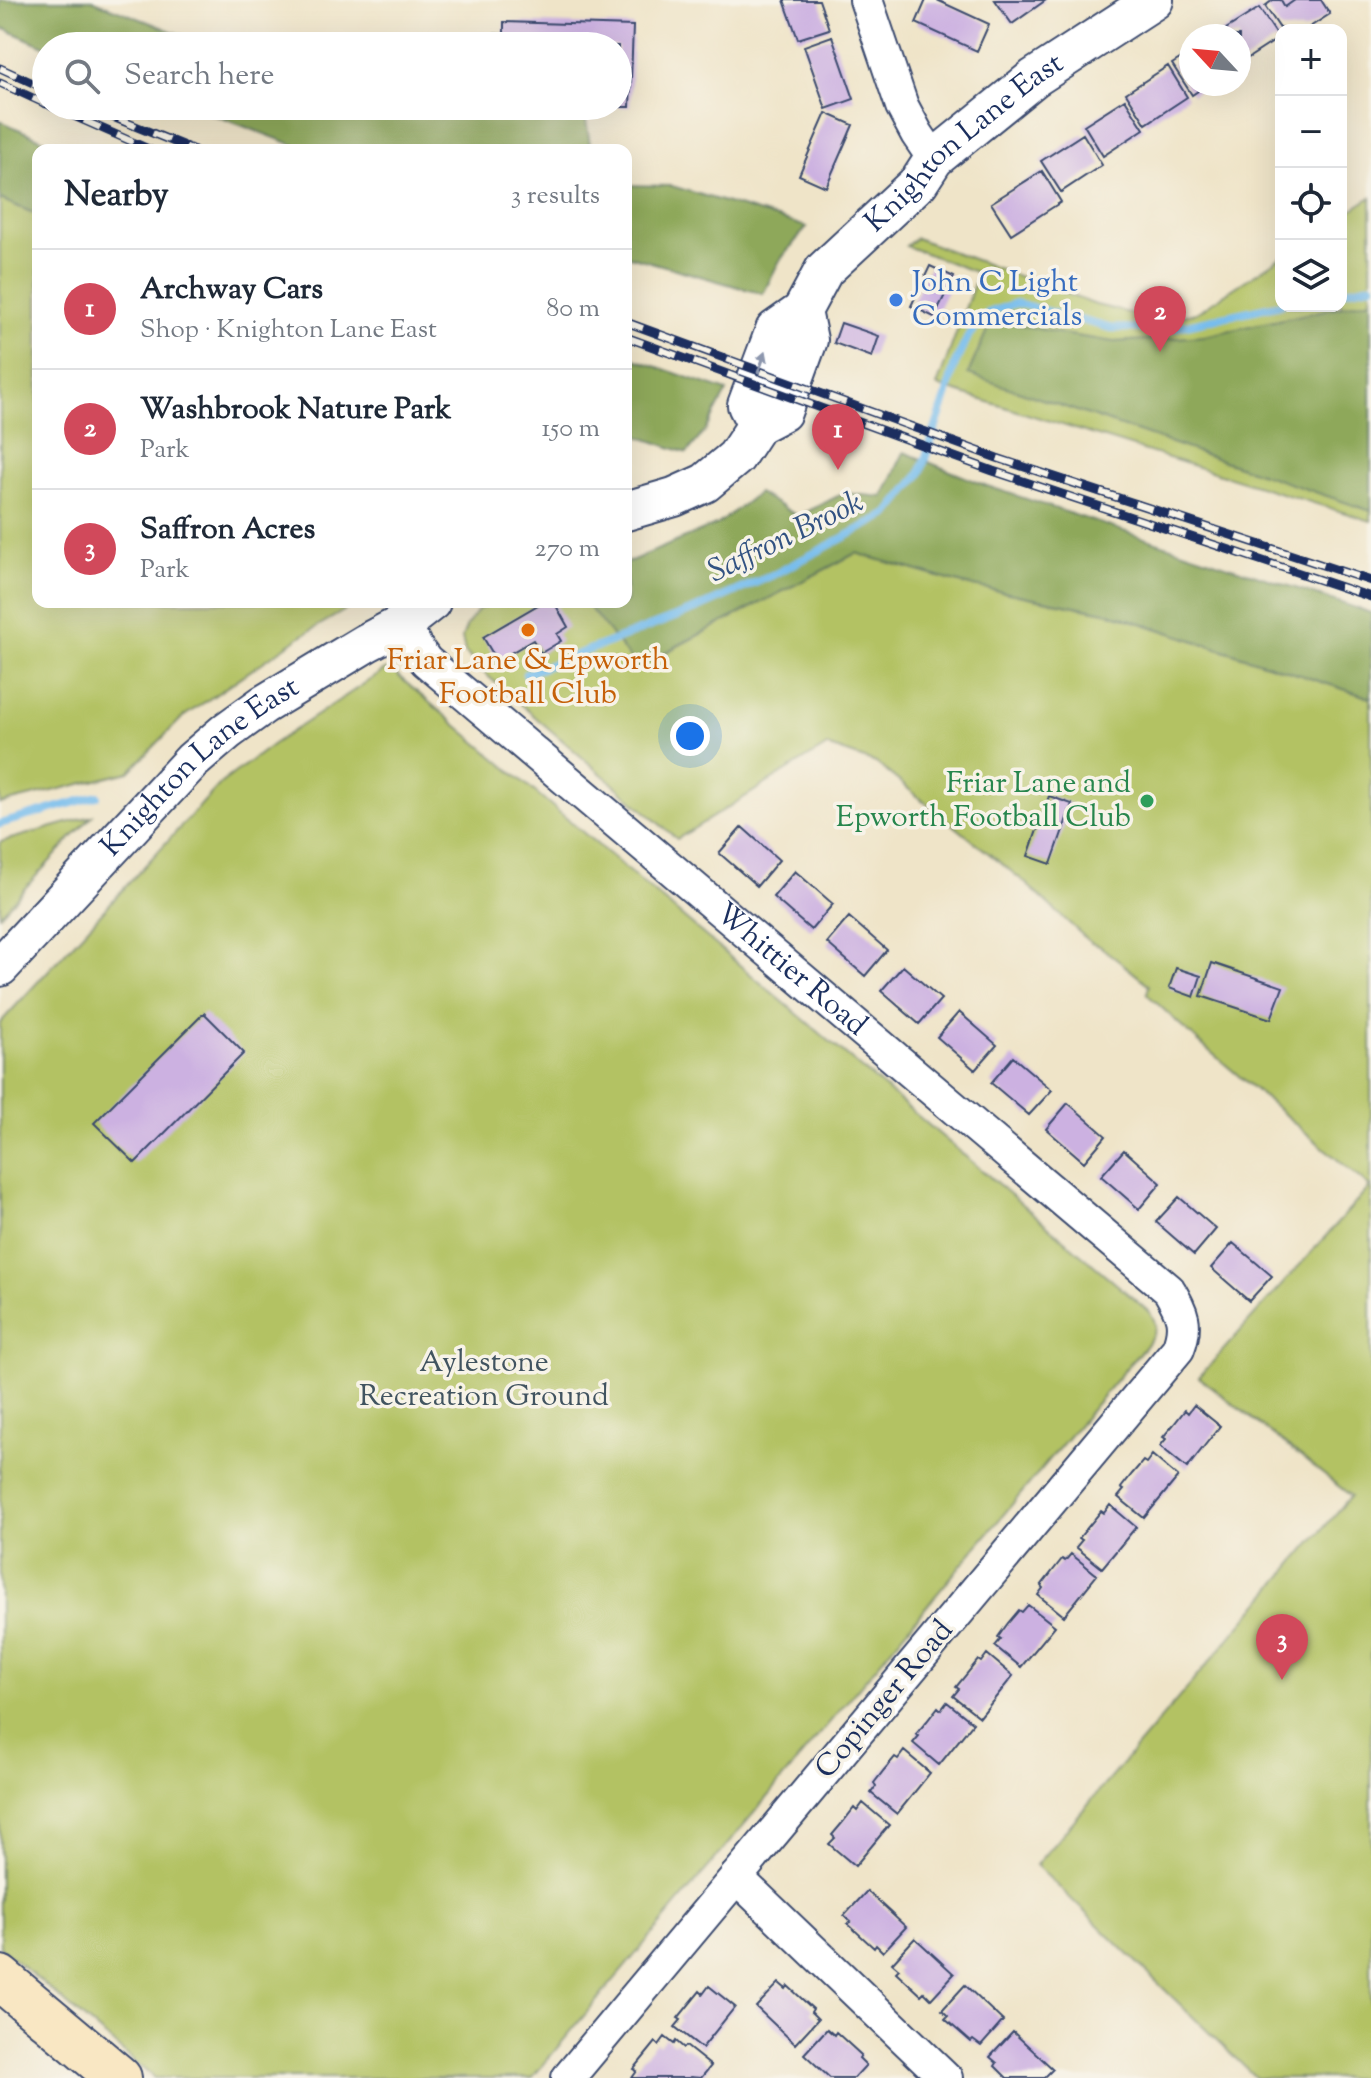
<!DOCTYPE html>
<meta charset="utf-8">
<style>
:root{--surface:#fff;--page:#f6f6f7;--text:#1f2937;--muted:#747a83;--line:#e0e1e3;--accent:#d1495b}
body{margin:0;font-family:"Sorts Mill Goudy",serif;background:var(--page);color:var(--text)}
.controls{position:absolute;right:24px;top:24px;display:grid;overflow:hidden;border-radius:16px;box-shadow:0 8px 32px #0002}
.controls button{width:72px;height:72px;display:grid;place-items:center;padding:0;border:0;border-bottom:2px solid var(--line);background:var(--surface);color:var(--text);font:40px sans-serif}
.compass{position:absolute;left:1179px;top:24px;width:72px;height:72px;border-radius:50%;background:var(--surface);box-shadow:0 8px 32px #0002;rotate:296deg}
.you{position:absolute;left:690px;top:736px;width:28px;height:28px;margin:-20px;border:6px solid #fff;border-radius:50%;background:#1a73e8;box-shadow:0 0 0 12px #1a73e833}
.badge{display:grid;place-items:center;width:52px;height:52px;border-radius:50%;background:var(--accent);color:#fff;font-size:26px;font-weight:700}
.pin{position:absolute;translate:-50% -66px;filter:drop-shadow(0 2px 4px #0008)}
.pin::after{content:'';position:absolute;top:42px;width:28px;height:24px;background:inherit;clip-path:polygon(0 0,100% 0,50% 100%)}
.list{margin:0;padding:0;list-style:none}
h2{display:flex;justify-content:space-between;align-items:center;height:104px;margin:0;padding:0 32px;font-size:34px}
h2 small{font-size:26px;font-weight:400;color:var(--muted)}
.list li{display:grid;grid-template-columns:52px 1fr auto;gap:24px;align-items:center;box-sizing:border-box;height:120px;padding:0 32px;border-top:2px solid var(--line)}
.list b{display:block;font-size:30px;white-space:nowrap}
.list p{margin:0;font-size:26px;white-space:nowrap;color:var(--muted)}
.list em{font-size:26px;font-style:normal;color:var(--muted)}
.icon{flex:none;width:44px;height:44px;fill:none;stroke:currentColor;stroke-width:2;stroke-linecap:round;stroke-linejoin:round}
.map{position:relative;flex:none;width:1371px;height:2078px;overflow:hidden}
.search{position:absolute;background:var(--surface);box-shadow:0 8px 32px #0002;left:32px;top:32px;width:600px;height:88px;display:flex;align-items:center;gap:20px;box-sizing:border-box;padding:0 28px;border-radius:44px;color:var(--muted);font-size:30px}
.panel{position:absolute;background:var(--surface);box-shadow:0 8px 32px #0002;left:32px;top:144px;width:600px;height:464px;border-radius:16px}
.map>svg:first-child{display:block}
.green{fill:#b3c264;stroke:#677861;stroke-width:2}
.forest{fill:#8ea85a;stroke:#546c5c;stroke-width:2}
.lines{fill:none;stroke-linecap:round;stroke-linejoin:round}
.stream{stroke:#75bced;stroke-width:8}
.building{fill:#ccb1e1}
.minor-casing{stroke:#3b4a6e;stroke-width:36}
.tertiary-casing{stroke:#3b4a6e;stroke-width:42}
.secondary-casing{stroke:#3b4a6e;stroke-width:48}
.minor{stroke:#fff;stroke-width:32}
.tertiary{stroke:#fff;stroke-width:38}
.secondary{stroke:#f9e7c3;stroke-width:44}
.rail-casing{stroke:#1b2f5e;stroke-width:9}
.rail{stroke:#f7f3e8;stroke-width:6;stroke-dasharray:18;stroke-linecap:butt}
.oneway{fill:#8d97ae}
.shop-dot{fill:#3f7fe0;stroke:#f7f3e8;stroke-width:3}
.food-dot{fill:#e8710a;stroke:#f7f3e8;stroke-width:3}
.leisure-dot{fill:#2e9e5b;stroke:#f7f3e8;stroke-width:3}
.labels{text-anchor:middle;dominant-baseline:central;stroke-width:7;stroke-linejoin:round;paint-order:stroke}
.street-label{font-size:30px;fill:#1b2f5e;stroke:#f7f3e8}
.shop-label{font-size:30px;fill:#366cbe;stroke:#f7f3e8;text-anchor:start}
.food-label{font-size:30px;fill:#c56008;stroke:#f7f3e8}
.leisure-label{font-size:30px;fill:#27864d;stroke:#f7f3e8;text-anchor:end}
.park-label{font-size:30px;fill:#415460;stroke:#f7f3e8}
.water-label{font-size:32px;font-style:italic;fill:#325282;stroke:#f7f3e8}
</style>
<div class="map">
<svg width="1371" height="2078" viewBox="0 0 1371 2078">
<rect width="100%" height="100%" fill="#f7f3e8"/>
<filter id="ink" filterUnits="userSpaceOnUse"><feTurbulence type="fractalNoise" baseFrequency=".0125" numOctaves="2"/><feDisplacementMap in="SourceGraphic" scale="16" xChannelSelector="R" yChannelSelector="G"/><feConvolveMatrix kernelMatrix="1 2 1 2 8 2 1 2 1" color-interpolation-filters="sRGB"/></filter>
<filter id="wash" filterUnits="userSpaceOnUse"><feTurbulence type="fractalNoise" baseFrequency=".006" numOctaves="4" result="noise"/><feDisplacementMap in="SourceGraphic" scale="32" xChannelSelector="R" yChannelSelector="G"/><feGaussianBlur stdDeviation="1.8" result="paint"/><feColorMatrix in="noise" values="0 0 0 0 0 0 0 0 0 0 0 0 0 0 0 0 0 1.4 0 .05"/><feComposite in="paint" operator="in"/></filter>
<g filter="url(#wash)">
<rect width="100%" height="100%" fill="#efe4c8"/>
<!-- green -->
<path class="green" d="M 1371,197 L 1371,521 L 937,386 L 978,273 L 906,246 L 916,238 L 1096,305 L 1142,316 L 1176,317 L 1196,313 L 1281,257 L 1281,306 L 1341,306 L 1341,217 Z
M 0,199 L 38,215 L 38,602 L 359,602 L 301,636 L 183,717 L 129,772 L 0,804 Z
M 856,553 L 963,584 L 1110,613 L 1371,698 L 1371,2078 L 1256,2078 L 1036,1865 L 1351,1496 L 1199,1377 L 1370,1187 L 1200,1043 L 1147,994 L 1149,985 L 1101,947 L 1091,943 L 1022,880 L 876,763 L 827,746 L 677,839 L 482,671 L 465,652 L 462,638 L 467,625 L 478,610 L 494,602 L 585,602 L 638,667 Z
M 390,669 L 1147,1310 C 1167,1329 1146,1344 1132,1361 L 532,2078 L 154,2078 L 0,1947 L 0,1023 L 221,783 L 273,744 L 385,670 Z
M 92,816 L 0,915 L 0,842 Z"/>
<!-- forest -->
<path class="forest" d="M 0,0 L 92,0 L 210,46 L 46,47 L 0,27 Z
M 190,106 L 488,106 L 494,109 L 585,114 L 591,150 L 307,150 Z
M 0,121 L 66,150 L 38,150 L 38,215 L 0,199 Z
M 626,185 L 672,186 L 807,227 L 780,260 L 763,294 L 626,255 Z
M 1371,300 L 1371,511 L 968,374 L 992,319 L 1063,334 L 1114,342 L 1204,336 Z
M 626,356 L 727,391 L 706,430 L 687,453 L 626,432 Z
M 904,452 L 987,486 L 1371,613 L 1371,698 L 1110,613 L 963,584 L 856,553 L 637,667 L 585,602 L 626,602 L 626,563 L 718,524 L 758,493 L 798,516 L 844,493 L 883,497 Z"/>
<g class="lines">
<!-- stream -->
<path class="stream" d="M 1341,291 L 1371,285
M 526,674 L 696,609 L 775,574 L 888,514 L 920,474 L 945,400 L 955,364 L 969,335 L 988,313 L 1016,303 L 1110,328 L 1168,329 L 1281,304
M 0,824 L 97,796"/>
</g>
<g id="blocks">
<!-- building -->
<path class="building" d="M 784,0 L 819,0 L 829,29 L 798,39 Z
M 926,0 L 937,0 L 989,24 L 977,51 L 916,23 Z
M 995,0 L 1046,0 L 1012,24 Z
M 1273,0 L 1281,0 L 1285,7 L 1295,0 L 1321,0 L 1330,14 L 1305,30 L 1281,30 L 1265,6 Z
M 1259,8 L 1279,38 L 1239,64 L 1239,36 L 1215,36 Z
M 504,22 L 633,26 L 630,107 L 618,107 L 618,46 L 470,46 L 471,33 L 504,34 Z
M 832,36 L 854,99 L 826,109 L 804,46 Z
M 1191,52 L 1191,84 L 1208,84 L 1192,95 L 1172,64 Z
M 1168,66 L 1187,97 L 1146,124 L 1126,93 Z
M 1125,99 L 1144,129 L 1103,156 L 1084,125 Z
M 826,113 L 853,125 L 826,187 L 799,175 Z
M 1083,134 L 1102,165 L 1061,192 L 1041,161 Z
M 1042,171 L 1061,202 L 1011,234 L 991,203 Z
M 930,266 L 954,277 L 934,317 L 911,306 Z
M 841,323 L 879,336 L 872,357 L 834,343 Z
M 543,602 L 554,602 L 568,627 L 557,634 L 561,641 L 541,653 L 533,640 L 497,661 L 483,637 Z
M 1049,796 L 1072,804 L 1051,864 L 1028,856 Z
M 742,827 L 779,860 L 757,886 L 719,853 Z
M 795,871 L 833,904 L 811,930 L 773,897 Z
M 849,917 L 887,950 L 865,976 L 827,943 Z
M 1212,963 L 1283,987 L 1271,1019 L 1201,996 Z
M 903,966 L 941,999 L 919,1024 L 881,991 Z
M 1176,968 L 1201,976 L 1194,997 L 1169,988 Z
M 959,1012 L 997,1045 L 975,1070 L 937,1037 Z
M 204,1013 L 244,1053 L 135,1163 L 94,1123 Z
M 1013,1057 L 1052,1090 L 1029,1115 L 991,1083 Z
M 1068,1103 L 1106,1136 L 1084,1162 L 1046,1129 Z
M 1124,1150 L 1161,1183 L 1139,1209 L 1101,1176 Z
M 1179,1197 L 1216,1229 L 1194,1255 L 1156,1222 Z
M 1233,1243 L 1272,1276 L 1249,1301 L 1211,1268 Z
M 1194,1405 L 1220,1426 L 1187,1468 L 1160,1446 L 1166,1439 L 1163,1437 L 1174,1424 L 1185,1410 L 1188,1413 Z
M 1152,1455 L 1178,1477 L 1144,1518 L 1118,1497 L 1124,1490 L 1121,1488 L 1132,1474 L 1143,1461 L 1146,1463 Z
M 1110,1505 L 1136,1527 L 1102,1568 L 1076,1547 L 1082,1540 L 1079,1538 L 1101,1511 L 1104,1513 Z
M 1071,1554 L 1097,1575 L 1064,1616 L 1038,1595 L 1043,1588 L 1041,1586 L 1062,1559 L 1065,1561 Z
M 1028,1605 L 1055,1626 L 1021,1667 L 995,1646 L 1001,1639 L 998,1637 L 1008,1623 L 1019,1610 L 1022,1612 Z
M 987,1654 L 1013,1676 L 980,1717 L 953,1696 L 959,1689 L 956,1687 L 978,1660 L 981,1662 Z
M 947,1702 L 973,1723 L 939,1765 L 913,1743 L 919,1736 L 916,1734 L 927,1721 L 938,1707 L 941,1710 Z
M 904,1751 L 930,1773 L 897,1814 L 871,1793 L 876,1786 L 874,1783 L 884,1770 L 895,1757 L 898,1759 Z
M 863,1803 L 889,1825 L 855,1866 L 829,1844 L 835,1838 L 832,1835 L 843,1822 L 854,1808 L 857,1811 Z
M 867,1891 L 906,1927 L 883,1952 L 876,1945 L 874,1948 L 848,1924 L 851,1922 L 844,1916 Z
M 915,1938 L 954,1974 L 931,1999 L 924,1992 L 921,1995 L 896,1972 L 899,1969 L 892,1963 Z
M 779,1983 L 786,1989 L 788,1986 L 801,1998 L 813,2009 L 811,2012 L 818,2019 L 795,2044 L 756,2007 Z
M 965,1985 L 1003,2021 L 981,2046 L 973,2040 L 971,2042 L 945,2019 L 948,2016 L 942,2010 Z
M 709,1986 L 735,2007 L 702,2048 L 675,2027 L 681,2020 L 678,2018 L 700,1991 L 703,1994 Z
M 827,2029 L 834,2035 L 836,2032 L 861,2055 L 859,2058 L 866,2065 L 854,2078 L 830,2078 L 804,2054 Z
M 1013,2032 L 1053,2069 L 1044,2078 L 1007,2078 L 995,2066 L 997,2063 L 990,2057 Z
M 665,2037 L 674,2044 L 676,2041 L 684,2048 L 686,2046 L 711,2066 L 701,2078 L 690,2077 L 689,2078 L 632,2078 L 637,2071 L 634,2069 L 656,2042 L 659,2045 Z"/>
</g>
</g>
<g filter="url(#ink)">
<use href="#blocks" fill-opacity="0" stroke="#3b4a6e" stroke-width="2"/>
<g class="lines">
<!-- minor casing -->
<g class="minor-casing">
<g id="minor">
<path d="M 866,0 L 902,106 L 917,134 L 934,159"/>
<path id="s1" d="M 404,623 L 416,647 L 426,661 L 1169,1290 C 1182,1313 1188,1323 1178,1349 L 568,2078"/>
<path d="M 736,1877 L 946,2078"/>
</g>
</g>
<!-- tertiary casing -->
<g class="tertiary-casing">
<g id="tertiary">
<path id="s2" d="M 757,425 L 747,405 L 775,330 L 802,311 L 824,270 L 919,182 L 934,159 L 1034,78 L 1154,0"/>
<path d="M 626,511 L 674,497 L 705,483 L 736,457 L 757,425 L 782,412 L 808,340 L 802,311"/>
<path id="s3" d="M 0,967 L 192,761 L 227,731 L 263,705 L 366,643 L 404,623 L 431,602"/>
</g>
</g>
<!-- secondary casing -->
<g class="secondary-casing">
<path id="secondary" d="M 0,1978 L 119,2078"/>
</g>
<!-- minor -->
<use href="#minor" class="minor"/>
<!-- tertiary -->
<use href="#tertiary" class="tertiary"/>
<!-- secondary -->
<use href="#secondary" class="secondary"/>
<!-- rail casing -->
<g class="rail-casing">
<path id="rail" d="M 0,68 L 46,89
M 0,83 L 46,104
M 51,106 L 151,150
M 86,106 L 194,150
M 626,322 L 997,458 L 1371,581
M 626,337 L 993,471 L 1371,597"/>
</g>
<!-- rail -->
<use href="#rail" class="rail"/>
</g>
<!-- one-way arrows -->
<defs><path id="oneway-solid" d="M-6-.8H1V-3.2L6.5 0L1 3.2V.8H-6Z" transform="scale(2)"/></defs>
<use class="oneway" href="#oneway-solid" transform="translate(762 362) rotate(-70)"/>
</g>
<!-- markers -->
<circle class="shop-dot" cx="896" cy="300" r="8"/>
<circle class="food-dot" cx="528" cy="630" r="8"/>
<circle class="leisure-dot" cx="1147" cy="801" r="8"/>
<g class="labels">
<!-- street labels -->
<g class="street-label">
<text stroke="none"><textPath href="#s2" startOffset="372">Knighton Lane East</textPath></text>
<text stroke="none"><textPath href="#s3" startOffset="284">Knighton Lane East</textPath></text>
<text stroke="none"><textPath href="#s1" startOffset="522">Whittier Road</textPath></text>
<text transform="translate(885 1700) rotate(-50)">Copinger Road</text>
</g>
<!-- shop labels -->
<g class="shop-label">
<text x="912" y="283">John C Light<tspan x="912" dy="34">Commercials</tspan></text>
</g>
<!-- food labels -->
<g class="food-label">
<text x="528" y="661">Friar Lane &amp; Epworth<tspan x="528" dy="34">Football Club</tspan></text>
</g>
<!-- leisure labels -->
<g class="leisure-label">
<text x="1131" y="784">Friar Lane and<tspan x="1131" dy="34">Epworth Football Club</tspan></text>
</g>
<!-- park labels -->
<g class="park-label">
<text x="484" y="1363">Aylestone<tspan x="484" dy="34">Recreation Ground</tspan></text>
</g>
<!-- water labels -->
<g class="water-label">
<text transform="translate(786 538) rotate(-26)">Saffron Brook</text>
</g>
</g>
</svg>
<div class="controls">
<button>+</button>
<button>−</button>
<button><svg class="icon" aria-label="locate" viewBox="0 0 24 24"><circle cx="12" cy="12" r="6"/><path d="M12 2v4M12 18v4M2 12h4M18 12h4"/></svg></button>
<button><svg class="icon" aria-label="layers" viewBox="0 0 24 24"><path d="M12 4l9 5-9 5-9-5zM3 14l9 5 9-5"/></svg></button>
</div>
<svg class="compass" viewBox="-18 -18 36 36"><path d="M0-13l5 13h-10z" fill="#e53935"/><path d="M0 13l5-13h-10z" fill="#747a83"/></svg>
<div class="you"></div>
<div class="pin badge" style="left:838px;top:470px">1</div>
<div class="pin badge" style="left:1160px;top:352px">2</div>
<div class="pin badge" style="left:1282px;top:1680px">3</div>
<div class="search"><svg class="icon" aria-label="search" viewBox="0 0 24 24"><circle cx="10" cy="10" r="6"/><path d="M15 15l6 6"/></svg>Search here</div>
<section class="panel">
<h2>Nearby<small>3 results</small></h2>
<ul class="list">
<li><span class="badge">1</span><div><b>Archway Cars</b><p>Shop · Knighton Lane East</p></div><em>80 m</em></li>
<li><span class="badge">2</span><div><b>Washbrook Nature Park</b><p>Park</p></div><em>150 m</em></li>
<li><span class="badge">3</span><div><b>Saffron Acres</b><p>Park</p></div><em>270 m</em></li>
</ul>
</section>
</div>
